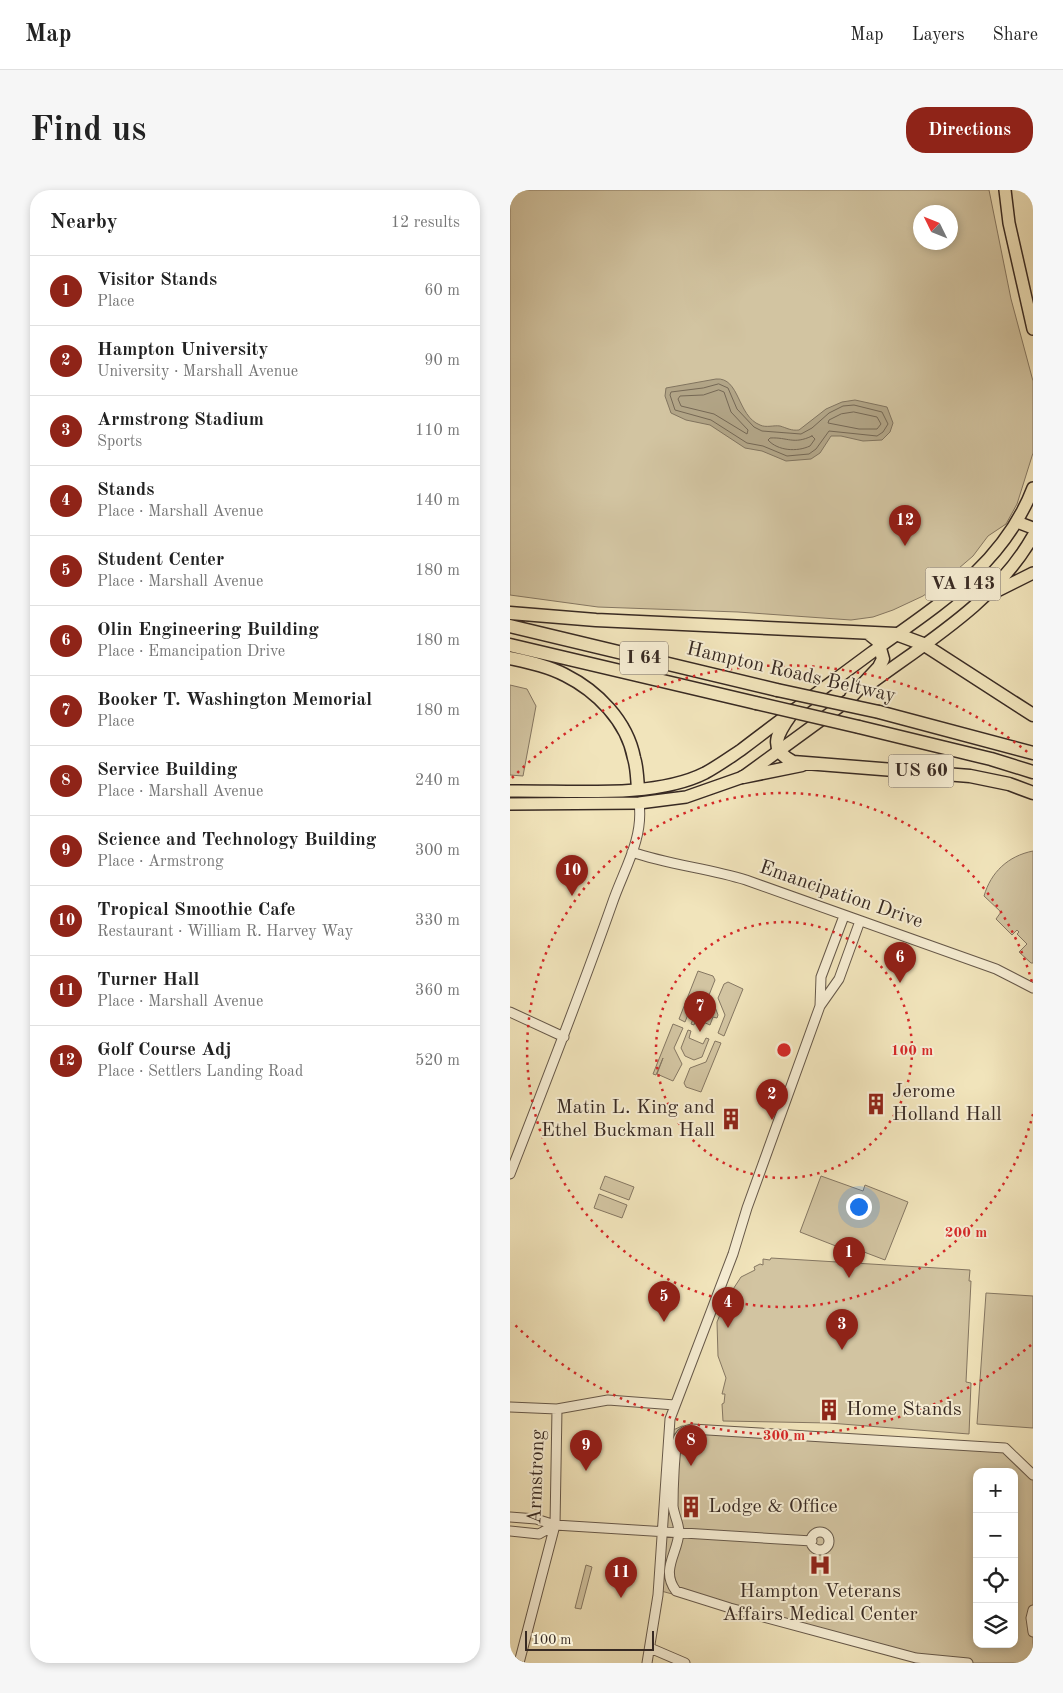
<!DOCTYPE html>
<meta charset="utf-8">
<style>
:root{--surface:#fff;--page:#f6f6f6;--text:#222;--muted:#767676;--line:#e0e0e0;--accent:#8f2418}
body{margin:0;font-family:"Old Standard TT",serif;background:var(--page);color:var(--text)}
.controls{position:absolute;right:15px;bottom:15px;display:grid;overflow:hidden;border-radius:10px;box-shadow:0 2px 8px #0003}
.controls button{width:45px;height:45px;display:grid;place-items:center;padding:0;border:0;border-bottom:1px solid var(--line);background:var(--surface);color:var(--text);font:25px sans-serif}
.compass{position:absolute;left:403px;top:15px;width:45px;height:45px;border-radius:50%;background:var(--surface);box-shadow:0 2px 8px #0003;rotate:313deg}
.scale{position:absolute;left:15px;bottom:12px;width:129px;box-sizing:border-box;padding-left:5px;border:2px solid #382a23;border-top:0;font-size:14px;line-height:18px;white-space:nowrap;color:#382a23;-webkit-text-stroke:4px #f6edd3;paint-order:stroke}
.you{position:absolute;left:348px;top:1016px;width:18px;height:18px;margin:-12px;border:4px solid #fff;border-radius:50%;background:#1a73e8;box-shadow:0 0 0 8px #1a73e833}
.badge{display:grid;place-items:center;width:32px;height:32px;border-radius:50%;background:var(--accent);color:#fff;font-size:16px;font-weight:700}
.pin{position:absolute;translate:-50% -41px;filter:drop-shadow(0 1px 2px #0008)}
.pin::after{content:'';position:absolute;top:26px;width:18px;height:15px;background:inherit;clip-path:polygon(0 0,100% 0,50% 100%)}
.list{margin:0;padding:0;list-style:none}
h2{display:flex;justify-content:space-between;align-items:center;height:65px;margin:0;padding:0 20px;font-size:21px}
h2 small{font-size:16px;font-weight:400;color:var(--muted)}
.list li{display:grid;grid-template-columns:32px 1fr auto;gap:15px;align-items:center;box-sizing:border-box;height:70px;padding:0 20px;border-top:1px solid var(--line)}
.list b{display:block;font-size:19px;white-space:nowrap}
.list p{margin:0;font-size:16px;white-space:nowrap;color:var(--muted)}
.list em{font-size:16px;font-style:normal;color:var(--muted)}
.icon{flex:none;width:28px;height:28px;fill:none;stroke:currentColor;stroke-width:2;stroke-linecap:round;stroke-linejoin:round}
.map{position:relative;flex:none;width:523px;height:1473px;overflow:hidden;border-radius:20px}
header{display:flex;align-items:center;gap:30px;box-sizing:border-box;height:70px;padding:0 25px;background:var(--surface);border-bottom:1px solid var(--line)}
header strong{font-size:24px}
nav{display:flex;gap:28px;margin-inline-start:auto;font-size:18px}
.intro{display:flex;align-items:center;justify-content:space-between;box-sizing:border-box;height:120px;padding:0 30px}
h1{margin:0;font-size:35px}
.button{padding:12px 22px;border-radius:20px;background:var(--accent);color:#fff;font-size:18px;font-weight:700}
main{display:flex;gap:30px;padding:0 30px}
aside{flex:1;background:var(--surface);border-radius:20px;box-shadow:0 2px 8px #0003}
.map>svg:first-child{display:block}
.green{fill:#d2c4a1;stroke:#857762;fill-rule:evenodd}
.water{fill:#b2a587;stroke:#81745f}
.lines{fill:none;stroke-linecap:round;stroke-linejoin:round}
.shore{stroke:#756855;stroke-width:1}
.minor-casing{stroke:#665849;stroke-width:11}
.major-casing{stroke:#382a23;stroke-width:14}
.highway-casing{stroke:#382a23;stroke-width:15}
.minor{stroke:#f6edd3;stroke-width:9}
.major{stroke:#f1e4bb;stroke-width:11}
.highway{stroke:#f1e4bb;stroke-width:12}
.highway-bridge-casing{stroke:#382a23;stroke-width:15;stroke-linecap:butt}
.highway-bridge{stroke:#f1e4bb;stroke-width:12}
.ring{fill:none;stroke:#d62828;stroke-width:2.5;stroke-dasharray:2.5 5}
.labels{text-anchor:middle;dominant-baseline:central;stroke-width:4;stroke-linejoin:round;paint-order:stroke}
.shield{fill:#f6edd3;stroke:#716458;stroke-width:1}
.shield-label{font-size:19px;font-weight:bold;fill:#382a23}
.street-label{font-size:20px;fill:#382a23;stroke:#f6edd3}
.poi-label{font-size:20px;fill:#382a23;stroke:#f6edd3;text-anchor:start}
.centre{fill:#d62828;stroke:#f6edd3;stroke-width:2.5}
.ring-label{font-size:15px;text-anchor:middle;font-weight:bold;fill:#d62828;stroke:#f6edd3;stroke-width:4;stroke-linejoin:round;paint-order:stroke}
</style>
<header>
<strong>Map</strong>
<nav><a>Map</a><a>Layers</a><a>Share</a></nav>
</header>
<div class="intro"><h1>Find us</h1><a class="button">Directions</a></div>
<main>
<aside>
<h2>Nearby<small>12 results</small></h2>
<ul class="list">
<li><span class="badge">1</span><div><b>Visitor Stands</b><p>Place</p></div><em>60 m</em></li>
<li><span class="badge">2</span><div><b>Hampton University</b><p>University · Marshall Avenue</p></div><em>90 m</em></li>
<li><span class="badge">3</span><div><b>Armstrong Stadium</b><p>Sports</p></div><em>110 m</em></li>
<li><span class="badge">4</span><div><b>Stands</b><p>Place · Marshall Avenue</p></div><em>140 m</em></li>
<li><span class="badge">5</span><div><b>Student Center</b><p>Place · Marshall Avenue</p></div><em>180 m</em></li>
<li><span class="badge">6</span><div><b>Olin Engineering Building</b><p>Place · Emancipation Drive</p></div><em>180 m</em></li>
<li><span class="badge">7</span><div><b>Booker T. Washington Memorial</b><p>Place</p></div><em>180 m</em></li>
<li><span class="badge">8</span><div><b>Service Building</b><p>Place · Marshall Avenue</p></div><em>240 m</em></li>
<li><span class="badge">9</span><div><b>Science and Technology Building</b><p>Place · Armstrong</p></div><em>300 m</em></li>
<li><span class="badge">10</span><div><b>Tropical Smoothie Cafe</b><p>Restaurant · William R. Harvey Way</p></div><em>330 m</em></li>
<li><span class="badge">11</span><div><b>Turner Hall</b><p>Place · Marshall Avenue</p></div><em>360 m</em></li>
<li><span class="badge">12</span><div><b>Golf Course Adj</b><p>Place · Settlers Landing Road</p></div><em>520 m</em></li>
</ul>
</aside>
<div class="map">
<svg width="523" height="1473" viewBox="0 0 523 1473">
<rect width="100%" height="100%" fill="#f1e4bb"/>
<filter id="stains"><feTurbulence type="fractalNoise" baseFrequency=".004" numOctaves="4"/><feColorMatrix values="0 0 0 0 .2 0 0 0 0 .09 0 0 0 0 .02 0 0 0 .5 -.17"/></filter>
<radialGradient id="worn" r=".72"><stop offset=".6" stop-color="#630" stop-opacity="0"/><stop offset="1" stop-color="#630" stop-opacity=".3"/></radialGradient>
<!-- green -->
<path class="green" d="M 0,0 L 479,0 L 501,109 L 523,191 L 523,263 L 507,314 L 496,334 L 478,346 L 463,366 L 434,391 L 413,406 L 383,420 L 363,427 L 341,430 L 228,422 L 88,417 L 0,405 ZM 410,22 L 440,22 L 440,52 L 410,52 Z
M 0,495 L 17,499 L 26,516 L 13,586 L 0,585 Z
M 523,661 L 523,773 L 521,773 L 509,762 L 517,754 L 507,744 L 509,742 L 507,740 L 502,745 L 486,729 L 491,722 L 474,706 C 481,682 498,666 523,661 Z
M 188,781 L 203,786 L 205,790 L 199,805 L 183,812 L 175,832 L 169,829 Z
M 218,792 L 233,799 L 214,846 L 208,843 L 215,825 L 208,808 L 214,794 Z
M 196,813 L 205,817 L 208,825 L 207,828 L 203,827 L 200,835 L 186,829 L 184,835 L 181,834 L 188,817 Z
M 163,834 L 173,838 L 164,858 L 172,874 L 163,891 L 147,884 L 153,868 L 146,885 L 143,884 Z
M 178,840 L 181,841 L 179,848 L 193,854 L 196,848 L 199,849 L 192,867 L 184,870 L 175,866 L 171,858 Z
M 205,851 L 211,853 L 191,902 L 176,897 L 174,893 L 180,878 L 196,872 Z
M 95,986 L 124,997 L 119,1010 L 90,999 Z
M 311,986 L 353,1001 L 355,995 L 398,1012 L 375,1070 L 333,1054 L 331,1058 L 290,1042 Z
M 89,1004 L 117,1015 L 112,1028 L 84,1018 Z
M 261,1068 L 460,1080 L 459,1091 L 461,1091 L 456,1192 L 461,1193 L 459,1244 L 319,1233 L 213,1231 L 212,1214 L 214,1213 L 215,1204 L 212,1204 L 216,1188 L 208,1166 L 207,1132 L 216,1110 L 231,1087 L 245,1080 L 244,1077 L 250,1074 L 253,1075 L 253,1069 L 260,1070 Z
M 476,1103 L 523,1106 L 523,1238 L 467,1234 Z
M 172,1236 L 498,1254 L 523,1280 L 523,1473 L 421,1473 L 151,1401 L 161,1241 ZM 467,1282 L 504,1282 L 504,1454 L 467,1454 Z
M 76,1375 L 82,1377 L 71,1419 L 65,1418 Z"/>
<!-- water -->
<path class="water" d="M 206,189 C 230,187 227,226 250,235 C 256,238 264,235 270,236 C 277,238 281,241 289,240 L 316,219 L 332,212 L 345,210 L 377,217 L 383,233 L 380,242 L 372,250 L 353,251 L 331,246 L 321,246 L 310,263 L 301,269 L 276,271 L 252,261 L 235,258 L 200,235 L 176,230 L 161,223 L 155,206 L 156,198 Z"/>
<g class="lines">
<!-- shore -->
<path class="shore" d="M 209,194 L 218,198 L 227,219 L 244,237 L 252,241 L 291,244 L 302,238 L 319,223 L 333,216 L 344,215 L 372,222 L 378,234 L 373,242 L 367,246 L 319,241 L 306,259 L 299,264 L 277,266 L 253,256 L 237,253 L 201,230 L 165,220 L 160,205 L 161,202 L 193,198 Z
M 209,200 L 214,202 L 221,222 L 238,240 L 237,244 L 204,224 L 171,216 L 168,209 L 170,206 L 193,205 Z
M 344,222 L 367,227 L 371,234 L 367,239 L 349,239 L 318,233 L 319,230 L 331,224 Z
M 302,246 L 305,249 L 300,256 C 287,262 268,261 258,250 L 260,248 C 278,247 283,255 302,246 Z"/>
<!-- minor casing -->
<g class="minor-casing">
<path id="minor" d="M 122,662 C 159,675 198,678 236,690 L 486,779 L 523,798
M 310,816 L 311,787 L 334,726
M 0,822 L 54,847
M 0,984 C 35,894 70,805 102,714 C 113,681 134,649 129,613
M 0,1217 L 47,1219 L 98,1210 L 165,1215
M 0,1327 L 26,1329 L 45,1335 L 302,1351
M 0,1341 L 29,1344 L 45,1335
M301 1351a9 9 0 1 1 18 0a9 9 0 1 1-18 0Z
M 523,1420 L 521,1428 L 523,1442
M 140,1458 L 175,1473
M 9,1473 L 45,1335 L 47,1219
M 137,1473 L 148,1405 L 160,1229 L 223,1064 L 237,1018 L 310,816 L 329,789 L 350,731
M 458,1473 L 406,1468 L 220,1418 L 166,1401 C 150,1380 168,1363 169,1342 C 169,1334 164,1325 163,1316 C 163,1305 164,1254 169,1247 C 172,1242 176,1240 182,1239 L 495,1258 L 523,1285
M 521,1473 L 523,1471"/>
</g>
<!-- major casing -->
<g class="major-casing">
<path id="major" d="M 495,0 L 499,33 L 523,139
M 507,332 L 523,338
M 483,403 L 523,383
M 356,497 C 415,453 486,412 523,346
M 0,601 C 57,600 144,609 195,583 C 208,576 219,568 231,560 C 274,527 318,495 361,463 C 426,416 493,376 523,298
M 0,614 L 129,613 L 176,607 L 233,587 L 337,511"/>
</g>
<!-- highway casing -->
<g class="highway-casing">
<path id="highway" d="M 0,423 L 86,430 L 386,444 L 413,454 L 523,525
M 0,436 L 267,500
M 0,455 L 246,513
M 0,468 C 18,472 38,476 55,485 C 87,501 117,531 124,568 C 127,577 127,588 128,598
M 341,507 L 369,477 L 373,469 L 368,451 L 358,443
M 284,520 C 271,539 254,557 283,572 L 460,586 L 499,594 L 523,603
M 369,522 L 523,563
M 349,537 L 481,569 L 523,582
M 233,587 L 292,575"/>
</g>
<!-- minor -->
<use href="#minor" class="minor"/>
<!-- major -->
<use href="#major" class="major"/>
<!-- highway -->
<use href="#highway" class="highway"/>
<!-- highway-bridge casing -->
<g class="highway-bridge-casing">
<path id="highway-bridge" d="M 267,500 L 369,522
M 246,513 L 349,537"/>
</g>
<!-- highway-bridge -->
<use href="#highway-bridge" class="highway-bridge"/>
</g>
<!-- distance rings -->
<g class="ring">
<circle cx="274" cy="860" r="128"/>
<path d="M523 924A257 257 0 1 1 523 796"/>
<path d="M521 1155A385 385 0 0 1 2 1132M2 588A385 385 0 0 1 521 565"/>
</g>
<!-- icons -->
<defs>
<g id="building-bare" transform="scale(1.725)"><path d="M-4-6H4V6H1V3H-1V6H-4ZM-2.5-4.3h1.7v1.8h-1.7ZM.8-4.3h1.7v1.8H.8ZM-2.5-1h1.7V.8h-1.7ZM.8-1h1.7V.8H.8Z" fill="#8f2418" stroke="#f6edd3" stroke-width="2.5" paint-order="stroke"/></g>
<g id="hospital-bare" transform="scale(1.725)"><path d="M-5-5h3v3.5h4V-5h3V5h-3V1.5h-4V5h-3Z" fill="#8f2418" stroke="#f6edd3" stroke-width="2.5" paint-order="stroke"/></g>
</defs>
<g fill-rule="evenodd">
<use href="#building-bare" x="366" y="914"/>
<use href="#building-bare" x="221" y="929"/>
<use href="#building-bare" x="319" y="1220"/>
<use href="#building-bare" x="181" y="1317"/>
<use href="#hospital-bare" x="310" y="1375"/>
</g>
<g class="labels">
<!-- shield labels -->
<g class="shield">
<rect x="415.5" y="377.5" width="75" height="33" rx="4"/>
<rect x="110" y="451.5" width="48" height="33" rx="4"/>
<rect x="378.5" y="564.5" width="65" height="33" rx="4"/>
</g>
<g class="shield-label">
<text x="453" y="394">VA 143</text>
<text x="134" y="468">I 64</text>
<text x="411" y="581">US 60</text>
</g>
<!-- street labels -->
<g class="street-label">
<text transform="translate(281 483) rotate(13)">Hampton Roads Beltway</text>
<text transform="translate(331 705) rotate(19)">Emancipation Drive</text>
<text transform="translate(27 1287) rotate(-88)">Armstrong</text>
</g>
<!-- poi labels -->
<g class="poi-label">
<text x="382" y="902">Jerome<tspan x="382" dy="23">Holland Hall</tspan></text>
<text x="205" y="918" text-anchor="end">Matin L. King and<tspan x="205" dy="23">Ethel Buckman Hall</tspan></text>
<text x="336" y="1220">Home Stands</text>
<text x="198" y="1317">Lodge &amp; Office</text>
<text x="310" y="1402" text-anchor="middle">Hampton Veterans<tspan x="310" dy="23">Affairs Medical Center</tspan></text>
</g>
</g>
<circle cx="274" cy="860" r="8" class="centre"/>
<g class="ring-label">
<text x="402" y="865">100 m</text>
<text x="456" y="1047">200 m</text>
<text x="274" y="1250">300 m</text>
</g>
<rect width="100%" height="100%" filter="url(#stains)"/>
<rect width="100%" height="100%" fill="url(#worn)"/>
</svg>
<div class="controls">
<button>+</button>
<button>−</button>
<button><svg class="icon" aria-label="locate" viewBox="0 0 24 24"><circle cx="12" cy="12" r="6"/><path d="M12 2v4M12 18v4M2 12h4M18 12h4"/></svg></button>
<button><svg class="icon" aria-label="layers" viewBox="0 0 24 24"><path d="M12 4l9 5-9 5-9-5zM3 14l9 5 9-5"/></svg></button>
</div>
<svg class="compass" viewBox="-18 -18 36 36"><path d="M0-13l5 13h-10z" fill="#e53935"/><path d="M0 13l5-13h-10z" fill="#767676"/></svg>
<div class="scale">100 m</div>
<div class="you"></div>
<div class="pin badge" style="left:339px;top:1088px">1</div>
<div class="pin badge" style="left:262px;top:930px">2</div>
<div class="pin badge" style="left:332px;top:1160px">3</div>
<div class="pin badge" style="left:218px;top:1138px">4</div>
<div class="pin badge" style="left:154px;top:1132px">5</div>
<div class="pin badge" style="left:390px;top:793px">6</div>
<div class="pin badge" style="left:190px;top:842px">7</div>
<div class="pin badge" style="left:181px;top:1276px">8</div>
<div class="pin badge" style="left:76px;top:1281px">9</div>
<div class="pin badge" style="left:62px;top:706px">10</div>
<div class="pin badge" style="left:111px;top:1408px">11</div>
<div class="pin badge" style="left:395px;top:356px">12</div>
</div>
</main>
